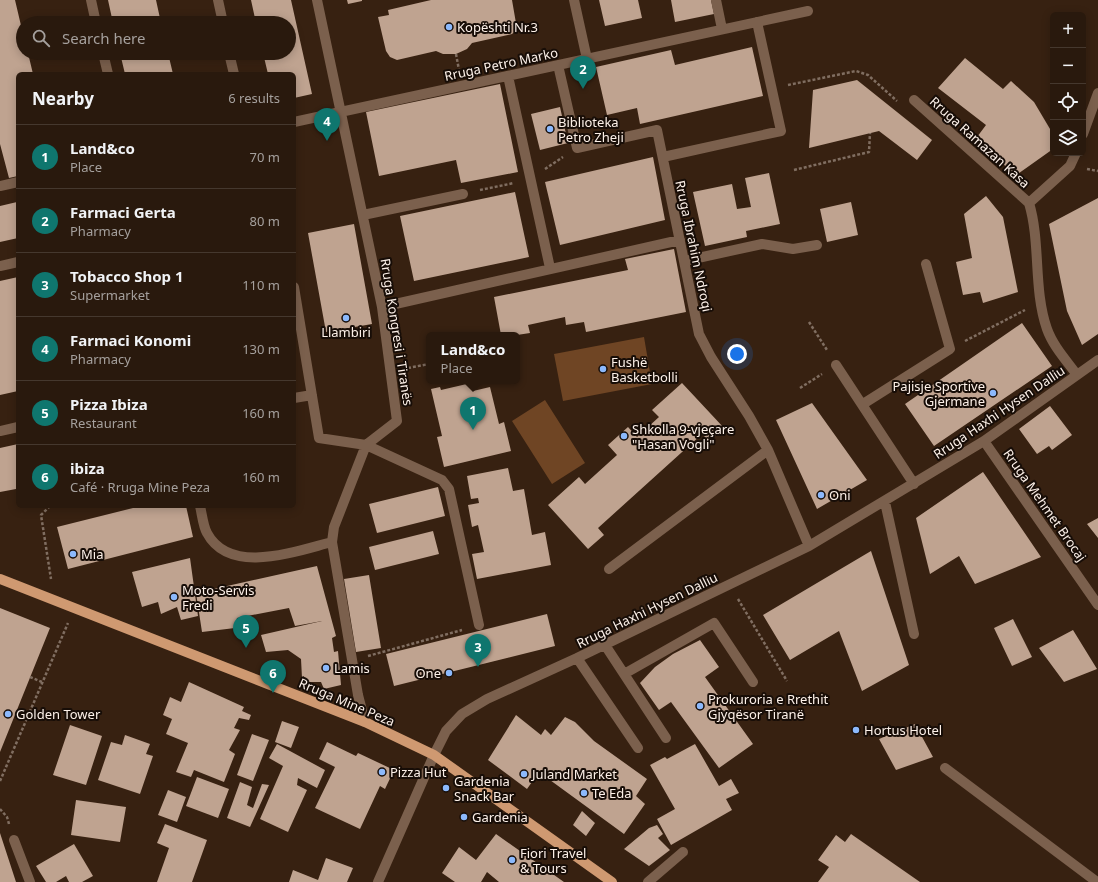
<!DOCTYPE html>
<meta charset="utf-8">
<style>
:root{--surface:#29190d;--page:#312216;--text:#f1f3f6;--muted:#a5a09d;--line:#45382e;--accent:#0f766e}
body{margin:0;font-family:"Noto Sans",sans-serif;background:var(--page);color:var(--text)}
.controls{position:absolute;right:12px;top:12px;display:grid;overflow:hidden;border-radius:6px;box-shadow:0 2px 10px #0003}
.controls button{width:36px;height:36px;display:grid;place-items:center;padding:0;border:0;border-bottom:1px solid var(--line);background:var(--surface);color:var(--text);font:20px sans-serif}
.you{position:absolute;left:737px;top:354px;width:14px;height:14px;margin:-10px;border:3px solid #fff;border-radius:50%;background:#1a73e8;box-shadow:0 0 0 6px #1a73e833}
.badge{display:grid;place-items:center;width:26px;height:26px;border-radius:50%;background:var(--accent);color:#fff;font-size:13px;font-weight:700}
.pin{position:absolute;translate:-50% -33px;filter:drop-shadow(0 1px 2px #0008)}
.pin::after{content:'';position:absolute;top:21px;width:14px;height:12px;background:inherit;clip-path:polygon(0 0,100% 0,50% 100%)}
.popup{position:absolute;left:426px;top:332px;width:94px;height:52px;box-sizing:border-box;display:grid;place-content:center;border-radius:6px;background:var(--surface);filter:drop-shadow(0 1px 3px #0005);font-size:13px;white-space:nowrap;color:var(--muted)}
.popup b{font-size:15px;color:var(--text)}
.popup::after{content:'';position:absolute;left:50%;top:100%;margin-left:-8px;border:8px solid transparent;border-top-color:var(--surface)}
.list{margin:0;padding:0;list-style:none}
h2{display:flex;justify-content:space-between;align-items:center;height:52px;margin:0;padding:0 16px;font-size:17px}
h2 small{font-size:13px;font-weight:400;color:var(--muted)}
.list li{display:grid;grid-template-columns:26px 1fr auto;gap:12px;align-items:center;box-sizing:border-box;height:64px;padding:0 16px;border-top:1px solid var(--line)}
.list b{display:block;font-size:15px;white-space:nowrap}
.list p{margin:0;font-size:13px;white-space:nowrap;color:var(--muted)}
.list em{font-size:13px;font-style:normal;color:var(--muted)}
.icon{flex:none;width:22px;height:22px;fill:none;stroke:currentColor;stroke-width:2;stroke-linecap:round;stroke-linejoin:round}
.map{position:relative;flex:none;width:1098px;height:882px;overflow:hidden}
.search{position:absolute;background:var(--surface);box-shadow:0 2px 10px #0003;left:16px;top:16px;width:280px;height:44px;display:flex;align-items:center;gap:10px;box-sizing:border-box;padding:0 14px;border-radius:22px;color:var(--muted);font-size:15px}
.panel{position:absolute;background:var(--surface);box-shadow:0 2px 10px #0003;left:16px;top:72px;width:280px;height:436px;border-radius:6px}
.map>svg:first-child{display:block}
.green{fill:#6f4524}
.building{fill:#bfa390}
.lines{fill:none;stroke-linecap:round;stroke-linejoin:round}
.path{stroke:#806e61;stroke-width:2.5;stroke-dasharray:3 2;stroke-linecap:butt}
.minor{stroke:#7b604d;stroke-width:10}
.major{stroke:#cf9971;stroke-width:10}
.poi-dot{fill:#8cb9fc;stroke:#170d07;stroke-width:1.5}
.labels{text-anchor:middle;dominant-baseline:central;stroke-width:4;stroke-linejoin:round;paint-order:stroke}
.poi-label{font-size:13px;fill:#fdf1e9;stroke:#170d07;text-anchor:start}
.street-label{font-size:13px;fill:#fdf1e9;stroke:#170d07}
</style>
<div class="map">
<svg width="1098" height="882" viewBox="0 0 1098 882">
<rect width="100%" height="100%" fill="#372111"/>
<!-- green -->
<path class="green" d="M 644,337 L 652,384 L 563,401 L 554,354 Z
M 545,400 L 585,463 L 552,484 L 512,421 Z"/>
<!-- building -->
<path class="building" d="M 0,0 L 15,0 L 23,34 L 23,53 L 28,53 L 33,74 L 18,74 L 18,176 L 9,178 L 0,144 Z
M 108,0 L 156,0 L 161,23 L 113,23 Z
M 251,0 L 291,0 L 312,94 L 294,98 L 294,74 L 268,74 L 263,53 L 289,53 L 289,23 L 256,23 Z
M 347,0 L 362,0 L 362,1 L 348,4 Z
M 431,0 L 512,0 L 517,29 L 512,34 L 472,43 L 467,49 L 456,54 L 443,54 L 436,51 L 397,60 L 390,57 L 386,51 L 378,17 L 389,15 L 388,10 Z
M 599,0 L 638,0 L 642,18 L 605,26 Z
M 671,0 L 711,0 L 714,14 L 675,22 Z
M 752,47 L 763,96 L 640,124 L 637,108 L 607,115 L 596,67 L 671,50 L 675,65 Z
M 120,53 L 168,53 L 173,74 L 125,74 Z
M 965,58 L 1003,89 L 1011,81 L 1034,102 L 1053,134 L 1053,149 L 1015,176 L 977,137 L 986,125 L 938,88 Z
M 857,80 L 932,140 L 917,160 L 879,131 L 809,148 L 813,90 Z
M 500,84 L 518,172 L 461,183 L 456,160 L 379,176 L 366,112 Z
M 560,107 L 568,143 L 540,150 L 531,114 Z
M 653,157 L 665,220 L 560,245 L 545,182 Z
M 769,173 L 780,224 L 746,231 L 747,237 L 705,246 L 693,192 L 732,184 L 737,209 L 751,207 L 745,178 Z
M 515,192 L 529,257 L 414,281 L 400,216 Z
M 986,196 L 1003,217 L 1018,292 L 983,303 L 980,292 L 963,295 L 956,262 L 972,258 L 964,214 Z
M 1098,198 L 1098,334 L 1082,345 L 1067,311 L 1049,224 Z
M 17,202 L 18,238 L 0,242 L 0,206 Z
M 851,202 L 858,235 L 827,242 L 820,209 Z
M 354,224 L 372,324 L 326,332 L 308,233 Z
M 674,249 L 686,312 L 586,332 L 584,322 L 566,325 L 565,317 L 528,325 L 530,333 L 517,335 L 501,335 L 494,297 L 628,270 L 625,259 Z
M 18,277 L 18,391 L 0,395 L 0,281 Z
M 1022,323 L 1052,366 L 934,446 L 905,404 Z
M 471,383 L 473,391 L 490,387 L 499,424 L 504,422 L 511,451 L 444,467 L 437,437 L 442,436 L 431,389 L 440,387 L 441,390 Z
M 682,383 L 724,428 L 709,441 L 702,434 L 598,528 L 604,535 L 588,549 L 548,505 L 579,477 L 585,484 L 617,455 L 608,445 L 628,427 L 637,437 L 659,417 L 652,410 Z
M 812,403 L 867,480 L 817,509 L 776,420 Z
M 1050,406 L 1072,435 L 1052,450 L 1049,446 L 1037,454 L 1019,429 Z
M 18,444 L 18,493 L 16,489 L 0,492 L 0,448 Z
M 508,468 L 513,491 L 524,489 L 532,535 L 545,532 L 551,565 L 477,579 L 472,554 L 484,552 L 478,525 L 472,527 L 468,505 L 479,503 L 478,498 L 471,499 L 467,476 Z
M 983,472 L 1041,557 L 975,584 L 959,556 L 930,574 L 916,518 Z
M 438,487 L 445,516 L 377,533 L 369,504 Z
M 141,506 L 186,506 L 193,537 L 68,569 L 57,527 Z
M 1098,518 L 1098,538 L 1087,524 Z
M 433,531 L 439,554 L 375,570 L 369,547 Z
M 871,551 L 909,665 L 862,691 L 839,631 L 790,660 L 763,615 Z
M 190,558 L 198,616 L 181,620 L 177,607 L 161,614 L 158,602 L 142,607 L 132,572 Z
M 317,566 L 336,636 L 332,638 L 334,652 L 338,651 L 341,685 L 324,689 L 321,682 L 304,682 L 304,676 L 302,678 L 301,659 L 288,650 L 266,652 L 261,635 L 322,621 L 295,626 L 289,608 L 237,618 L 235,628 L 202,632 L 196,593 Z
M 369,575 L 381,648 L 356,652 L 344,579 Z
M 0,608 L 50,628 L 0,752 Z
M 547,614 L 555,646 L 394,686 L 386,654 Z
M 1013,619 L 1032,657 L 1012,666 L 994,628 Z
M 1073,630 L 1097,669 L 1064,682 L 1039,648 Z
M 700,640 L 719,667 L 705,677 L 753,744 L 719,768 L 671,702 L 659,710 L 640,683 L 655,667 L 673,654 Z
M 189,682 L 244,707 L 242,711 L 251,715 L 249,720 L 239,718 L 234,728 L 240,730 L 229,750 L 235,754 L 224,782 L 194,770 L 191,777 L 176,772 L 188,743 L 166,734 L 172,719 L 163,715 L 170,697 L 181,702 Z
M 516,715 L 541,735 L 545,729 L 551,735 L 565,717 L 575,722 L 594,741 L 647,779 L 636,796 L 645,804 L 624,834 L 539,772 L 527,789 L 488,760 Z
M 282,721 L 299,727 L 291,748 L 275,742 Z
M 915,724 L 933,757 L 896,770 L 879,739 Z
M 70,725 L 102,736 L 86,785 L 53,775 Z
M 252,734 L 269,740 L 253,781 L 237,775 Z
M 125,735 L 150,744 L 146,754 L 153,756 L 140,794 L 98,780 L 111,742 L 122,745 Z
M 327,742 L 356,756 L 358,753 L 394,770 L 385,789 L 380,786 L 360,829 L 315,808 L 335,767 L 319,759 Z
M 277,744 L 325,770 L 317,788 L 298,778 L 297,785 L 307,790 L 288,832 L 260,819 L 283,766 L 269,758 Z
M 695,744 L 719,786 L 731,779 L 739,793 L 726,799 L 732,810 L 671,845 L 657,819 L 675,809 L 650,765 L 665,757 L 667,759 Z
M 197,777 L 229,789 L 218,818 L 186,806 Z
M 240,782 L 252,787 L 247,805 L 253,808 L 262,784 L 269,785 L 250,827 L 227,818 Z
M 168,790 L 186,797 L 177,822 L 158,815 Z
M 76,800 L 126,807 L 120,842 L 71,835 Z
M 582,811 L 595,823 L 586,836 L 573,825 Z
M 165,824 L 207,840 L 192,882 L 157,882 L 169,848 L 157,843 Z
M 657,825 L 663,834 L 658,838 L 670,850 L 649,866 L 624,849 L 649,828 Z
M 0,833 L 16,882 L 0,882 Z
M 496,834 L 564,882 L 499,882 L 487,872 L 481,882 L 455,882 L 442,873 L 459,847 L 476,860 Z
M 851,834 L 920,882 L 818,882 L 829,867 L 818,860 L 836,835 L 845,842 Z
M 74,844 L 93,876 L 82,882 L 69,882 L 66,876 L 56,882 L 46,882 L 36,866 Z
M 326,858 L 353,868 L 347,882 L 289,882 L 293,870 L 318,880 Z"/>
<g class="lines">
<!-- path -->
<path class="path" d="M 456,54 L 459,70
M 788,85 L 856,71 L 868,75 L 897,101
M 545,169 L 563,157
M 1087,169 L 1098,171
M 794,170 L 869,152 L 870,133
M 480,190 L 514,183
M 809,322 L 827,350
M 965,341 L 1025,310
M 408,368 L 429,364
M 800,388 L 822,374
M 50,506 L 41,515 L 51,579
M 738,599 L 787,681
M 368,656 L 462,630
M 30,677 L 42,682
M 0,781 L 68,623
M 0,809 L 7,817 L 9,824"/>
<!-- minor -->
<path class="minor" d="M 91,0 L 96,23
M 218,0 L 223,23
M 317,0 L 382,307 L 397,421 L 366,445 L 334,527 L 332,542 L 358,695 L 365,722
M 574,0 L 587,59
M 716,0 L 722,29
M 103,53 L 108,74
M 229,53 L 234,74
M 558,65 L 577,148 L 657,130 L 699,334 L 711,357 L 749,416 L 768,450 L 809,546
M 508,76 L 550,268
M 914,100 L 1029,203
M 294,122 L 808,11
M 1083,134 L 1098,93
M 1076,153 L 1070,166 L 1029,203 C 1041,243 1033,289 1047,329 C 1053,346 1066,360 1077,375
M 663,157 L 781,131 L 757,22
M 0,186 L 18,182
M 363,215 L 463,194
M 684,261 L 762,244 L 793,249 L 817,245
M 0,266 L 18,262
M 294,287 L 319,438 L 366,445 L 442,480 L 449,489 L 479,625
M 382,307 L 680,240
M 836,365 L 914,484
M 294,398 L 312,395
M 863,404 L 950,349 L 926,264
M 0,431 L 18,427
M 984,441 L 1098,605
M 885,502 L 914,634
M 200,506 C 202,514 203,526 207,533 C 230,576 296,551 332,542
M 609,569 L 768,450
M 605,645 L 666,738
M 577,658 L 638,748
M 624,674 L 714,623 L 753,682
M 945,768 L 1097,882
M 14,840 L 30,882
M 378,882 L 434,755 L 446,731 L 462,714 L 487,699 L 577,658 L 809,546 L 984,441 L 1098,360
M 648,882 L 683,852"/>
<!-- major -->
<path class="major" d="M 0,579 L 365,722 L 434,755 L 612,882"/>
</g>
<!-- markers -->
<g class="poi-dot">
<circle cx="449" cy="27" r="4"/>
<circle cx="550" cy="129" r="4"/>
<circle cx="346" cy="318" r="4"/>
<circle cx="603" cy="369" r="4"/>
<circle cx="993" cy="393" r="4"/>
<circle cx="624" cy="436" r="4"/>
<circle cx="821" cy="495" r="4"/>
<circle cx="73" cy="554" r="4"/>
<circle cx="174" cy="597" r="4"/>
<circle cx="326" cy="668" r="4"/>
<circle cx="449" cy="673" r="4"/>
<circle cx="700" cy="706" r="4"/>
<circle cx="8" cy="714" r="4"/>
<circle cx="856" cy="730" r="4"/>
<circle cx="382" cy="772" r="4"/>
<circle cx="524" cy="774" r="4"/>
<circle cx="446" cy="788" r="4"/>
<circle cx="584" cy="793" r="4"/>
<circle cx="464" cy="817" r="4"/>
<circle cx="512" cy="860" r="4"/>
</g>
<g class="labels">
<!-- poi labels -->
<g class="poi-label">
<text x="457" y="27">Kopështi Nr.3</text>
<text x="558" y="122">Biblioteka<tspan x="558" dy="15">Petro Zheji</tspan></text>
<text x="346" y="332" text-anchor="middle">Llambiri</text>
<text x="611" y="362">Fushë<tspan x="611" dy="15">Basketbolli</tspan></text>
<text x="985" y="386" text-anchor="end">Pajisje Sportive<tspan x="985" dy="15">Gjermane</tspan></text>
<text x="632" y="429">Shkolla 9-vjeçare<tspan x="632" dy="15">"Hasan Vogli"</tspan></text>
<text x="829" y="495">Oni</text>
<text x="81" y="554">Mia</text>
<text x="182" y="590">Moto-Servis<tspan x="182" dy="15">Fredi</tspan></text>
<text x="334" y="668">Lamis</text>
<text x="441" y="673" text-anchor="end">One</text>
<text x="708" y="699">Prokuroria e Rrethit<tspan x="708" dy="15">Gjyqësor Tiranë</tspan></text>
<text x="16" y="714">Golden Tower</text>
<text x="864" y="730">Hortus Hotel</text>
<text x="390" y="772">Pizza Hut</text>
<text x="532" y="774">Juland Market</text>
<text x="454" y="781">Gardenia<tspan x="454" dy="15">Snack Bar</tspan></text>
<text x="592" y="793">Te Eda</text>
<text x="472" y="817">Gardenia</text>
<text x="520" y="853">Fiori Travel<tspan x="520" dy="15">&amp; Tours</tspan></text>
</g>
<!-- street labels -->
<g class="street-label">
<text transform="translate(501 64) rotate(-12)">Rruga Petro Marko</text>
<text transform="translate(980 142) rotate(42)">Rruga Ramazan Kasa</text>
<text transform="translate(694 246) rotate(78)">Rruga Ibrahim Ndroqi</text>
<text transform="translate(397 332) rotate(81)">Rruga Kongresi i Tiranës</text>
<text transform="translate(999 412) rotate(-34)">Rruga Haxhi Hysen Dalliu</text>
<text transform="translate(1045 505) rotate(55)">Rruga Mehmet Brocaj</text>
<text transform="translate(647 610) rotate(-26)">Rruga Haxhi Hysen Dalliu</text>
<text transform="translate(347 702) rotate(23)">Rruga Mine Peza</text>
</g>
</g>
</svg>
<div class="controls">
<button>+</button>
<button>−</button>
<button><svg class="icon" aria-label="locate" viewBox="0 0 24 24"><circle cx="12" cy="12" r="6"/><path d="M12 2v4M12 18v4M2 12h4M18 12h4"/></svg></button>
<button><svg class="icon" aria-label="layers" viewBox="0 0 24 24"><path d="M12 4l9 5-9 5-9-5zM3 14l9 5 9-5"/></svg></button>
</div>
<div class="you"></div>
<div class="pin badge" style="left:473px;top:430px">1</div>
<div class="popup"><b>Land&amp;co</b>Place</div>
<div class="pin badge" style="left:583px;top:89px">2</div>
<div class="pin badge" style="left:478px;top:667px">3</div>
<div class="pin badge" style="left:327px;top:141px">4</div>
<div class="pin badge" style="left:246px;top:648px">5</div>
<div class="pin badge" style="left:273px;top:693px">6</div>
<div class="search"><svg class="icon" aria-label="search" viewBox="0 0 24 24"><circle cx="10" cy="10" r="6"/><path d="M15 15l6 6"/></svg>Search here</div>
<section class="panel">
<h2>Nearby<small>6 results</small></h2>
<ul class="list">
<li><span class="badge">1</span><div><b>Land&amp;co</b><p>Place</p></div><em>70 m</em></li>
<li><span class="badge">2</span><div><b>Farmaci Gerta</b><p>Pharmacy</p></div><em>80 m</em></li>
<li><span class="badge">3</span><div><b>Tobacco Shop 1</b><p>Supermarket</p></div><em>110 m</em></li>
<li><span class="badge">4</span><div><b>Farmaci Konomi</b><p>Pharmacy</p></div><em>130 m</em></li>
<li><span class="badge">5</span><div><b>Pizza Ibiza</b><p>Restaurant</p></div><em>160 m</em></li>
<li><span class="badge">6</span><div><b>ibiza</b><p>Café · Rruga Mine Peza</p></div><em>160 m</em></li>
</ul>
</section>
</div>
